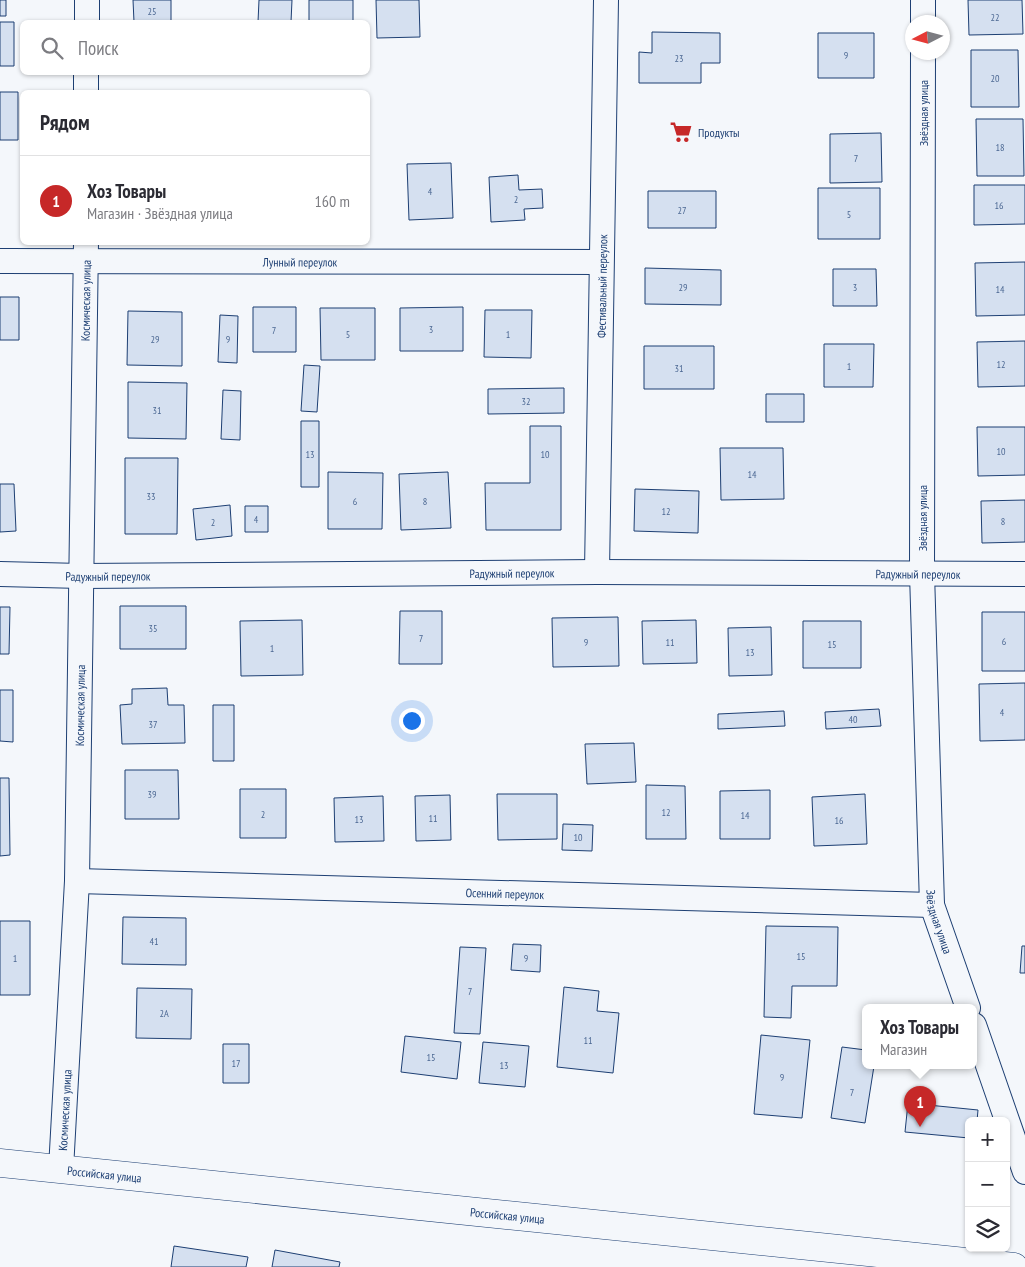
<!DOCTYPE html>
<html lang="ru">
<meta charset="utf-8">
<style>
:root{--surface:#fff;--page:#f2f2f3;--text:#2b2b33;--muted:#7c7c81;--line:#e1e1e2;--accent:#c62828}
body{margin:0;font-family:"PT Sans Narrow",sans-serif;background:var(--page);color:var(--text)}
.controls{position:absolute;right:15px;bottom:15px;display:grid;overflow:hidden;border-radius:8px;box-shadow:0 1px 4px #0004}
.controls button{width:45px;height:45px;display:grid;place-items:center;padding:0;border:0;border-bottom:1px solid var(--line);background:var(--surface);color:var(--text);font:25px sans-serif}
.compass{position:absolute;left:905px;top:15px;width:45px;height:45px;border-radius:50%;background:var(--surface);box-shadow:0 1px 4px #0004;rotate:264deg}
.you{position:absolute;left:411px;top:720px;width:18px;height:18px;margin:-12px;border:4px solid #fff;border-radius:50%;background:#1a73e8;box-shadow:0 0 0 8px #1a73e833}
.badge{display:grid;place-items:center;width:32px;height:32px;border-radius:50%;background:var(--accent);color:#fff;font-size:16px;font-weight:700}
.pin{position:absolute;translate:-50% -41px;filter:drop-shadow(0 1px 2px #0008)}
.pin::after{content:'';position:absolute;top:26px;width:18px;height:15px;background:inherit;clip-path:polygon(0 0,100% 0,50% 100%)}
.popup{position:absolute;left:862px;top:1004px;width:115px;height:65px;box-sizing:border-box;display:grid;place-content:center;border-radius:8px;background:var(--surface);filter:drop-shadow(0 1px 4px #0005);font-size:16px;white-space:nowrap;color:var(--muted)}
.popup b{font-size:19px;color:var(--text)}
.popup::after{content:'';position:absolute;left:50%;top:100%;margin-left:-10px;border:10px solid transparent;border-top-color:var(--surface)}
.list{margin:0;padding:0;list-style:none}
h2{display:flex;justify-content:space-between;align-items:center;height:65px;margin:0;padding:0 20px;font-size:21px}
h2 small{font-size:16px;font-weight:400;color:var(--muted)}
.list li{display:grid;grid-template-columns:32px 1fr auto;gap:15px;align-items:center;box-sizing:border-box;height:90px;padding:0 20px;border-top:1px solid var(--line)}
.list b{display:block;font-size:19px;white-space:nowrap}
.list p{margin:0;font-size:16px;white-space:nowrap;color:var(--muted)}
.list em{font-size:16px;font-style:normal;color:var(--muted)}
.icon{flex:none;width:28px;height:28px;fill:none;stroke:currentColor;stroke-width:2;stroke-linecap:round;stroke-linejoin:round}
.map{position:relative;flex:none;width:1025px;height:1267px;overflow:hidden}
.search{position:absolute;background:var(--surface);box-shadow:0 1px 4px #0004;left:20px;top:20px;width:350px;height:55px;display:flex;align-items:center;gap:12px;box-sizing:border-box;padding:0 18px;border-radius:8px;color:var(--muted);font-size:19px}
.panel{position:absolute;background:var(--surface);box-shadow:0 1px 4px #0004;left:20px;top:90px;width:350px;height:155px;border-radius:8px}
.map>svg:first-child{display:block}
.building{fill:#d5e0f0;stroke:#1d3f73}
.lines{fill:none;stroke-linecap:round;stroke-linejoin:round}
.minor-casing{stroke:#1d3f73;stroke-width:26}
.tertiary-casing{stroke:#1d3f73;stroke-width:29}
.minor{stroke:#f4f7fb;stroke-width:24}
.tertiary{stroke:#f4f7fb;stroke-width:28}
.labels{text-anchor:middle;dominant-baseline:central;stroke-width:4;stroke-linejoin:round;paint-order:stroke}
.number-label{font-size:10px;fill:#4b6792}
.street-label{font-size:12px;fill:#1d3f73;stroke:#f4f7fb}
.poi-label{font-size:12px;fill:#1d3f73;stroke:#f4f7fb;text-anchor:start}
</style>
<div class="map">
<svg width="1025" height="1267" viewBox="0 0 1025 1267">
<rect width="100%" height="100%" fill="#f4f7fb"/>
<!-- building -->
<path class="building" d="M 0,0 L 6,0 L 6,16 L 0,16 Z
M 133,0 L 171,0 L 171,22 L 134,22 Z
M 259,0 L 292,0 L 291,22 L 258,22 Z
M 309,0 L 353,0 L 353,22 L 309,22 Z
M 376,0 L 419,0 L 420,37 L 377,38 Z
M 968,0 L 1022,0 L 1023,34 L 969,35 Z
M 0,22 L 14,22 L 14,66 L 0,66 Z
M 652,32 L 720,33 L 720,63 L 701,63 L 701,83 L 639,83 L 639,52 L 652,53 Z
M 818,33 L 874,33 L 874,78 L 818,78 Z
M 971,50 L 1018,50 L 1019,107 L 971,107 Z
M 0,92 L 18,92 L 18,140 L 0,140 Z
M 976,119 L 1023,119 L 1024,176 L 977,176 Z
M 881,133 L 882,182 L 830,183 L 830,134 Z
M 451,163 L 453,218 L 409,220 L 407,164 Z
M 518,175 L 519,190 L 542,189 L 543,208 L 524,209 L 525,220 L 491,222 L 489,177 Z
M 974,185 L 1025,185 L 1025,224 L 974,225 Z
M 818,188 L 880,188 L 880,239 L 818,239 Z
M 648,191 L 716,191 L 716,228 L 648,228 Z
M 1025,262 L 1025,315 L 976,316 L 975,263 Z
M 645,268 L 721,270 L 721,305 L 645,304 Z
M 833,269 L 876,269 L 877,306 L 833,306 Z
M 0,297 L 19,297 L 19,340 L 0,340 Z
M 253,307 L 296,307 L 296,352 L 253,352 Z
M 463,307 L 463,351 L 400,351 L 400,308 Z
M 320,308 L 375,308 L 375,360 L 321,360 Z
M 485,310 L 532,310 L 531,358 L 484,357 Z
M 128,311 L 182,312 L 182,366 L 127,365 Z
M 220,315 L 238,316 L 237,363 L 218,362 Z
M 1025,341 L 1025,386 L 978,387 L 977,342 Z
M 824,344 L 874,344 L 873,387 L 824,387 Z
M 644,346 L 714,346 L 714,389 L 644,389 Z
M 304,365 L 320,366 L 317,412 L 301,411 Z
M 128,382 L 187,383 L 186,439 L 128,438 Z
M 564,388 L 564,413 L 488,414 L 488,389 Z
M 223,390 L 241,391 L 240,440 L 221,439 Z
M 766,394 L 804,394 L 804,422 L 766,422 Z
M 301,421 L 319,421 L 319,487 L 301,487 Z
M 530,426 L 561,426 L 561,530 L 486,530 L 485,483 L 530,483 Z
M 977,427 L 1025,427 L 1025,475 L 978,476 Z
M 720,448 L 783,448 L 784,499 L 721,500 Z
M 125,458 L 178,458 L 177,534 L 125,534 Z
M 328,472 L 383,473 L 382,529 L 328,529 Z
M 448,472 L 451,528 L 401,530 L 399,474 Z
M 0,484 L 14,484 L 16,531 L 0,532 Z
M 635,489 L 699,491 L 698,533 L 634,531 Z
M 1025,500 L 1025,542 L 982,543 L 981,501 Z
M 230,505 L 232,536 L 196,540 L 193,509 Z
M 245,506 L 268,506 L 268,532 L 245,532 Z
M 120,606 L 186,606 L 186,649 L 120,649 Z
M 0,607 L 10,607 L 9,654 L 0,654 Z
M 400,611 L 442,611 L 442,664 L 399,664 Z
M 982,612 L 1025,612 L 1025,671 L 982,671 Z
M 618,617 L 619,666 L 553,667 L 552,618 Z
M 302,620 L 303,675 L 241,676 L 240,621 Z
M 696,620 L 697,663 L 643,664 L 642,621 Z
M 803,621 L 861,621 L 861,668 L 803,668 Z
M 771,627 L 772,675 L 729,676 L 728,628 Z
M 1025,683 L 1025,740 L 980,741 L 979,684 Z
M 167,688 L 168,705 L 184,705 L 185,743 L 122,744 L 120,705 L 132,704 L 132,689 Z
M 0,690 L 13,690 L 13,742 L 0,741 Z
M 213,705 L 234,705 L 234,761 L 213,761 Z
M 879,709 L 881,726 L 826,729 L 825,712 Z
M 784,711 L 785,726 L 718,729 L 718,714 Z
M 634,743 L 636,782 L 587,784 L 585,744 Z
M 125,770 L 178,770 L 179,819 L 125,819 Z
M 0,778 L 9,778 L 10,855 L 0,856 Z
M 646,785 L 685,786 L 686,839 L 646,839 Z
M 240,789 L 286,789 L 286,838 L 240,838 Z
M 770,790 L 770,839 L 720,839 L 720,791 Z
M 497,794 L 557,794 L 557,839 L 498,840 Z
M 865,794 L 867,844 L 814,846 L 812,797 Z
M 450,795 L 451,840 L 416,841 L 415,796 Z
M 383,796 L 384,841 L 335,842 L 334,798 Z
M 563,824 L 593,825 L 592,851 L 562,850 Z
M 123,917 L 186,918 L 186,965 L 122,964 Z
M 0,921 L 30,921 L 30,995 L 0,995 Z
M 766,926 L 838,927 L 837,986 L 792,986 L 791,1018 L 764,1017 Z
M 513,944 L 541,945 L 540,972 L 511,970 Z
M 1022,946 L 1025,946 L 1025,973 L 1020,973 Z
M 460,947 L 486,948 L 480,1034 L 454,1033 Z
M 564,987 L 599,991 L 597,1011 L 619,1013 L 613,1073 L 557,1067 Z
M 137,988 L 192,989 L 191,1039 L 136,1038 Z
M 761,1035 L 810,1040 L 802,1118 L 754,1114 Z
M 405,1036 L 461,1042 L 457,1079 L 401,1072 Z
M 483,1042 L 529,1046 L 525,1087 L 479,1083 Z
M 223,1044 L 249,1044 L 249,1083 L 223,1083 Z
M 842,1047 L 866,1050 L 866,1066 L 874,1066 L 865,1123 L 831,1118 Z
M 908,1103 L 978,1110 L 977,1121 L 969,1121 L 969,1138 L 905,1132 Z
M 174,1246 L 248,1257 L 246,1267 L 171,1267 Z
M 275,1250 L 340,1262 L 339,1267 L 272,1267 Z"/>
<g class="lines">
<!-- minor casing -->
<g class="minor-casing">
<g id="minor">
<path d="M 87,22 L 87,0"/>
<path d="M 923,22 L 923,0"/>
<path id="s1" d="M 923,52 L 922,573 L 932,905 L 968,1008"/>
<path d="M 86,92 L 86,72"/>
<path id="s2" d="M 0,261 L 600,262"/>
<path id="s3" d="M 597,572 L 606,0"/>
<path id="s4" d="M 0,574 L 81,576 L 597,572 L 1025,574"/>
<path id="s5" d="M 77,881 L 932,905"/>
<path d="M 974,1025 L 1025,1172"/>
<path id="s6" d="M 61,1169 L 77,881 L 86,242"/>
</g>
</g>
<!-- tertiary casing -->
<g class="tertiary-casing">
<g id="tertiary">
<path id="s7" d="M 0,1163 L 1014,1267"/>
</g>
</g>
<!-- minor -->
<use href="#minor" class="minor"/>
<!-- tertiary -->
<use href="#tertiary" class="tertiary"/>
</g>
<!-- icons -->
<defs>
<g id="supermarket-bare" transform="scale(1.725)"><path d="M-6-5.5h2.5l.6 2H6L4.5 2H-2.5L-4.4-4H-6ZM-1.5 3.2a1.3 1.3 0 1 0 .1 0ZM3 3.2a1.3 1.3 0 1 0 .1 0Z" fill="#c62828" stroke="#f4f7fb" stroke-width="2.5" paint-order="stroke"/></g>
</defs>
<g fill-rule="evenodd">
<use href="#supermarket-bare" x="681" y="132"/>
</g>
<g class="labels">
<!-- number labels -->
<g class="number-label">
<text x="152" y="11">25</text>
<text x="995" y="17">22</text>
<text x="846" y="55">9</text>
<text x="679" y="58">23</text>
<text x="995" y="78">20</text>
<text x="1000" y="147">18</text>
<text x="856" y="158">7</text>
<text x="430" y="191">4</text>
<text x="516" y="199">2</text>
<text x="999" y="205">16</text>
<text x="682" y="210">27</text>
<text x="849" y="214">5</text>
<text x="683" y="287">29</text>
<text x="855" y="287">3</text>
<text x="1000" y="289">14</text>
<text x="431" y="329">3</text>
<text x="274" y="330">7</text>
<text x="348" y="334">5</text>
<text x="508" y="334">1</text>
<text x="155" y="339">29</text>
<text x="228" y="339">9</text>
<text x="1001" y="364">12</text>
<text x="849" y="366">1</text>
<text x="679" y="368">31</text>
<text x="526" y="401">32</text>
<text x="157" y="410">31</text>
<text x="1001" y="451">10</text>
<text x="310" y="454">13</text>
<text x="545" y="454">10</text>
<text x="752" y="474">14</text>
<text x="151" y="496">33</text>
<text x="355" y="501">6</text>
<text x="425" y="501">8</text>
<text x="666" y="511">12</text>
<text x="256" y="519">4</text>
<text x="1003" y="521">8</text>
<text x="213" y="522">2</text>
<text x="153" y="628">35</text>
<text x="421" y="638">7</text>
<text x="1004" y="641">6</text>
<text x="586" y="642">9</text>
<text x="670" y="642">11</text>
<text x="832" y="644">15</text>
<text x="272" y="648">1</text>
<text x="750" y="652">13</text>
<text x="1002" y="712">4</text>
<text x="853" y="719">40</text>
<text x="153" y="724">37</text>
<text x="152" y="794">39</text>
<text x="666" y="812">12</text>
<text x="263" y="814">2</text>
<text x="745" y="815">14</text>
<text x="433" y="818">11</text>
<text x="359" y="819">13</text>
<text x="839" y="820">16</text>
<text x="578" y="837">10</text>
<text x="154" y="941">41</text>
<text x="801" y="956">15</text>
<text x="15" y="958">1</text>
<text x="526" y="958">9</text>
<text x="470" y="991">7</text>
<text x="164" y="1013">2А</text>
<text x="588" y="1040">11</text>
<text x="431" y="1057">15</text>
<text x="236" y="1063">17</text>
<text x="504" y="1065">13</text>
<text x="782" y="1077">9</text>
<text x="852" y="1092">7</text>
</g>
<!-- street labels -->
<g class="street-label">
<text transform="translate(923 113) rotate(-90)">Звёздная улица</text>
<text stroke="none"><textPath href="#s2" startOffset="300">Лунный переулок</textPath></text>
<text stroke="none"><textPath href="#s3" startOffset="286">Фестивальный переулок</textPath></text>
<text stroke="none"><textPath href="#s6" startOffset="869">Космическая улица</textPath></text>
<text transform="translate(922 518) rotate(-90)">Звёздная улица</text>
<text stroke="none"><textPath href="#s4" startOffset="512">Радужный переулок</textPath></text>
<text stroke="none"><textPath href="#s4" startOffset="918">Радужный переулок</textPath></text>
<text stroke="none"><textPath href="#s4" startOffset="108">Радужный переулок</textPath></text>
<text stroke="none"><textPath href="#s6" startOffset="464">Космическая улица</textPath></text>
<text stroke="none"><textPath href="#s5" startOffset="428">Осенний переулок</textPath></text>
<text stroke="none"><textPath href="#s1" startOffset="871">Звёздная улица</textPath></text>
<text stroke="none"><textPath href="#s6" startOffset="59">Космическая улица</textPath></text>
<text stroke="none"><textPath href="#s7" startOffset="105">Российская улица</textPath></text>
<text stroke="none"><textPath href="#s7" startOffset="510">Российская улица</textPath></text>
</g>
<!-- poi labels -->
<g class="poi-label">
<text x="698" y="132">Продукты</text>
</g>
</g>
</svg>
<div class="controls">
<button>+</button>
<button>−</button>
<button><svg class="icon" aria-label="layers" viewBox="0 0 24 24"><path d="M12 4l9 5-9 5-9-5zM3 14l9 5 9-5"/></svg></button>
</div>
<svg class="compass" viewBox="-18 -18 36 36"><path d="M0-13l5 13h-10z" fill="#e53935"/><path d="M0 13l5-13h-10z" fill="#7c7c81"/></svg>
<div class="you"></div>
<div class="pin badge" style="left:920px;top:1127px">1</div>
<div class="popup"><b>Хоз Товары</b>Магазин</div>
<div class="search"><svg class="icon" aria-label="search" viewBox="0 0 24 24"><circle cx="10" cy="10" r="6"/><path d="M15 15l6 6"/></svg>Поиск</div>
<section class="panel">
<h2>Рядом<small></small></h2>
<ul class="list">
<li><span class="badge">1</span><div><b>Хоз Товары</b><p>Магазин · Звёздная улица</p></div><em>160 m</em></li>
</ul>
</section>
</div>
